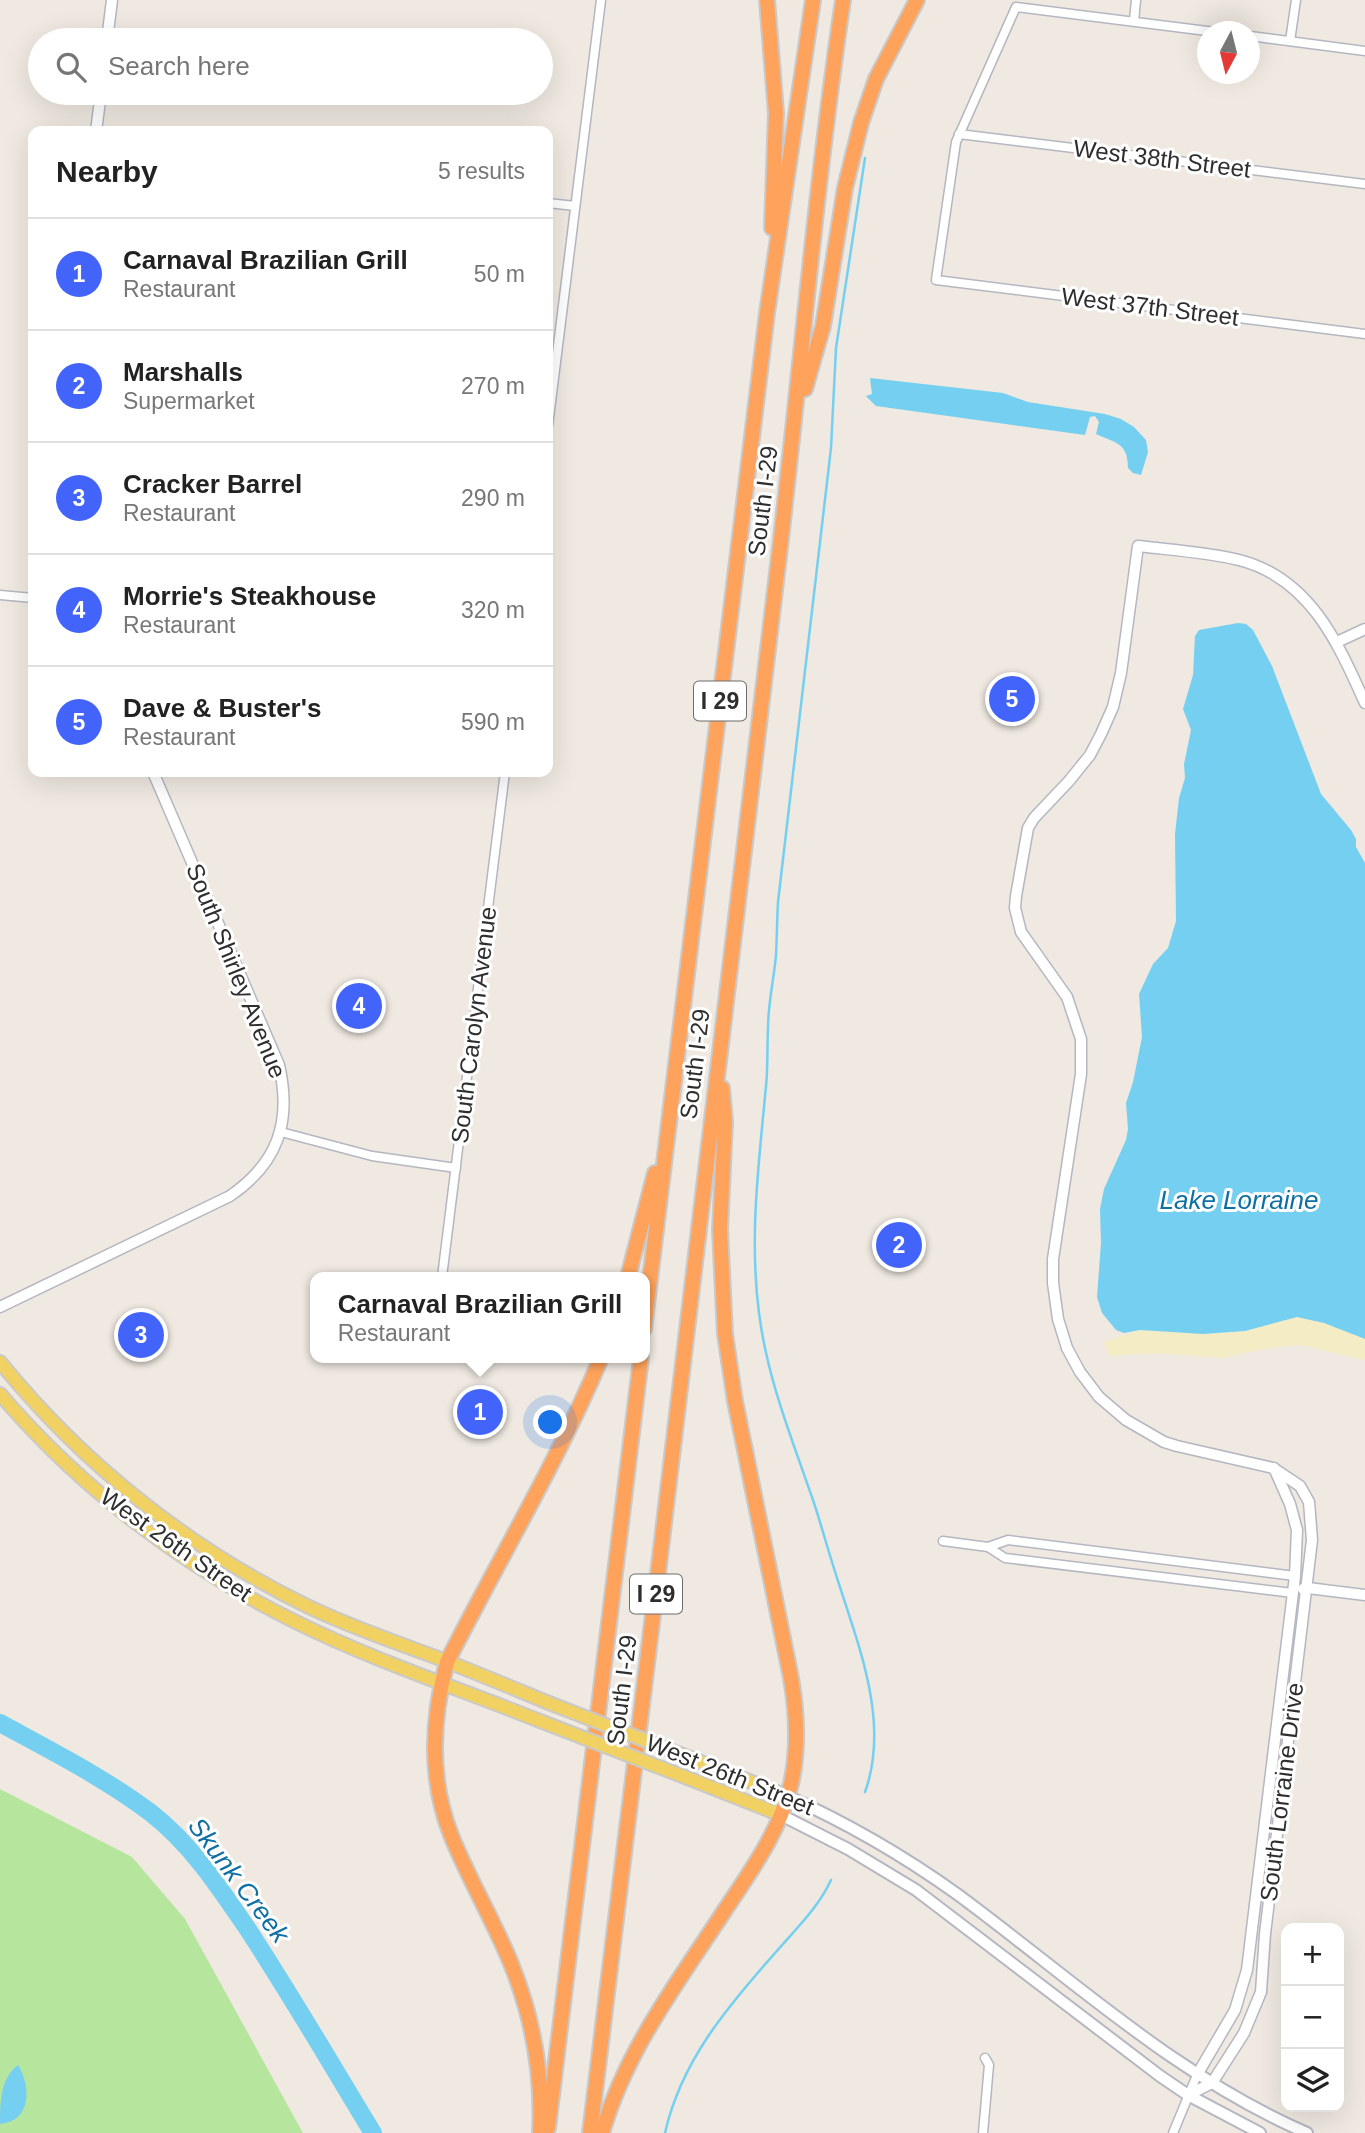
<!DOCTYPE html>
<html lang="en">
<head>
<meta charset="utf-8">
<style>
	body { margin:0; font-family:Arial,sans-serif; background:#f2f2f2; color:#222 }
	.controls { position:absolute; right:21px; bottom:21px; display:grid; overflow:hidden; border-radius:14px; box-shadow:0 7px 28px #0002 }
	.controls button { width:63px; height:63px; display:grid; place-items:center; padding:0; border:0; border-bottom:2px solid #e0e0e0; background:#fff; color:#222; font:35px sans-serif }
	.compass { position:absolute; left:1197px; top:21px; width:63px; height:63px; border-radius:50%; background:#fff; box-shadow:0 7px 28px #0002; rotate:187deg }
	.you { position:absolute; left:551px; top:1423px; width:24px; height:24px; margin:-18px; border:5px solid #fff; border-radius:50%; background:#1a73e8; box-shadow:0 0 0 10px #1a73e833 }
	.badge { display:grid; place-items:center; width:46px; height:46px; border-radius:50%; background:#4264fb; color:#fff; font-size:23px; font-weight:700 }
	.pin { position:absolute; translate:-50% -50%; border:4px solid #fff; box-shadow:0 2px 7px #0006 }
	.popup { position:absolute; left:310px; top:1272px; width:340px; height:91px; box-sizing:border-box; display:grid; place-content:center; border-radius:14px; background:#fff; filter:drop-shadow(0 2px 5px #0005); font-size:23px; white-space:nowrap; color:#767676 }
	.popup b { font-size:26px; color:#222 }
	.popup::after { content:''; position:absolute; left:50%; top:100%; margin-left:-14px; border:14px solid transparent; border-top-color:#fff }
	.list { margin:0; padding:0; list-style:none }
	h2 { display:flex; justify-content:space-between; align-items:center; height:91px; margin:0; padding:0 28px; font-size:30px }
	h2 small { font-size:23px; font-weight:400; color:#767676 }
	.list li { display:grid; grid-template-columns:46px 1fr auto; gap:21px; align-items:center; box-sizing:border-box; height:112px; padding:0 28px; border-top:2px solid #e0e0e0 }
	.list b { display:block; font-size:26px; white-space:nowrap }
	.list p { margin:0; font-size:23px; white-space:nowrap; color:#767676 }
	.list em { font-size:23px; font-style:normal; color:#767676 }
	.icon { flex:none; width:38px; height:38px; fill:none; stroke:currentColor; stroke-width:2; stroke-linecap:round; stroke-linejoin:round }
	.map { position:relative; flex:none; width:1365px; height:2133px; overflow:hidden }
	.search { position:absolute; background:#fff; box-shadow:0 7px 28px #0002; left:28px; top:28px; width:525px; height:77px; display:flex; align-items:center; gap:18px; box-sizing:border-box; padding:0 24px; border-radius:38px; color:#767676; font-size:26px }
	.panel { position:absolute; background:#fff; box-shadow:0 7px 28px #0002; left:28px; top:126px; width:525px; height:651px; border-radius:14px }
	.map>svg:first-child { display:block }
</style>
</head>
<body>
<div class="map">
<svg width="1365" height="2133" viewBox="0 0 1365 2133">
	<rect width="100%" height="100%" fill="#efe9e1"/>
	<polygon fill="#b6e59e" points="0,1789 132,1857 185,1919 303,2133 0,2133"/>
	<polygon fill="#f3ecc5" points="1297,1317 1324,1323 1365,1339 1365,1360 1299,1345 1264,1349 1222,1358 1154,1353 1110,1356 1104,1344 1104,1342 1140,1330 1203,1334 1245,1331"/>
	<g fill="#75cff0">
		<path d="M870 378 1003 393 1028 402 1105 414 1121 419 1134 427 1146 440 1148 452 1141 475 1133 473 1128 468C1128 442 1115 443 1096 434L1099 422 1095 416 1090 417 1085 435 876 406 866 396 872 394Z"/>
		<polygon points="1238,623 1246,624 1253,630 1272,666 1321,794 1351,830 1356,839 1356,847 1365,863 1365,1339 1324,1323 1297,1317 1245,1331 1203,1334 1140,1330 1124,1333 1116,1330 1102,1313 1097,1297 1101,1243 1100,1209 1104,1189 1126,1140 1128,1129 1126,1103 1133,1082 1142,1037 1139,994 1153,964 1168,948 1176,921 1175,834 1179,798 1185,778 1184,764 1191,730 1183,709 1193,675 1195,636 1199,630"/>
		<path d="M18 2065C31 2086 32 2121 0 2124 0 2104 0 2078 18 2065Z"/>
	</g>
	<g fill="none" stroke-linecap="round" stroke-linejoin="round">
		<g stroke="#75cff0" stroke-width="2.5">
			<path d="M865 158 836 348 831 448 778 902C777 919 777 937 776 955 774 979 768 1003 768 1028 767 1048 768 1067 766 1086 759 1162 749 1236 759 1313 767 1378 792 1439 813 1500 822 1527 829 1554 838 1581 859 1647 890 1723 865 1792"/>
			<path d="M665 2133C681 2061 728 2006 776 1952 796 1929 818 1908 831 1880"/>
		</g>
		<path stroke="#75cff0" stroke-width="18" d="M0 1723C51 1751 105 1778 151 1813 191 1844 219 1887 247 1928 291 1995 331 2064 373 2133"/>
		<defs>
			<g id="minor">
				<polyline points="1134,21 1136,0"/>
				<polyline points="1215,32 1016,7 956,142 936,280 1365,334"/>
				<polyline points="1250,36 1365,51"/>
				<polyline points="1290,41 1296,0"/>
				<polyline points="959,134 1365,184"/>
				<polyline points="548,203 575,206"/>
				<polyline points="548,426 601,0"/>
				<polyline points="0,595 33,598"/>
				<polyline points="281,1132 372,1156 456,1168"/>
				<polyline points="442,1277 505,772"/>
				<polyline points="943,1541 988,1547 1005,1558 1293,1593"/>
				<polyline points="988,1547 1008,1540 1295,1576"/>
				<polyline points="983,2133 989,2065 985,2058"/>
				<polyline points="1173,2133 1197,2075"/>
			</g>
			<g id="tertiary">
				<polyline points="107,40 112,0"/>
				<polyline points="96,131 101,93"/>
				<polyline points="1337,642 1365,629"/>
				<path d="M0 1307 230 1196C278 1163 292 1122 279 1065L153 772"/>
				<polyline points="1303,1589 1308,1588 1365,1595"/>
				<polyline points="1197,2075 1235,2010 1247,1970 1295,1576 1297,1530 1290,1504 1274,1468"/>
				<path d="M1188 2095 1212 2083 1244 2033 1261 1992 1265 1934 1312 1540 1309 1502 1300 1486 1273 1468 1177 1446 1164 1442 1126 1420 1099 1397 1080 1372 1067 1348 1058 1319 1053 1283V1259L1081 1074V1039L1067 997 1021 932 1015 908 1016 896 1028 828 1034 818 1069 781 1090 755 1101 734 1113 707 1121 673 1138 546C1171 550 1207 552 1239 560 1310 578 1338 643 1365 703"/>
			</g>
			<g id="secondary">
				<path d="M787 1796C847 1823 904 1856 957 1894 1071 1978 1175 2076 1307 2133"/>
				<polyline points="781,1815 848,1849 916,1890 1160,2076 1188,2095 1260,2133"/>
			</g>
			<g id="primary">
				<path d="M0 1362C83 1464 188 1548 307 1606 346 1625 389 1640 430 1655 470 1670 510 1687 549 1703"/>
				<path d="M0 1394C81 1489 185 1568 298 1623 375 1661 460 1689 540 1721"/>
				<polyline points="693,1759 787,1796"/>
				<polyline points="685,1777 781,1815"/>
			</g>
			<g id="motorway">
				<polyline points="767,0 776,113 772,228"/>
				<polyline points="805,389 823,326 845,188 861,123 876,79 917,0"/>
				<polyline points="628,1277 655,1173"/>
				<polyline points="644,1329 767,313 813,0"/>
				<polyline points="548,2128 641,1358"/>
				<path d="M540 2133C543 2075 533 2019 512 1966 494 1921 469 1880 451 1835 429 1779 432 1718 447 1662 498 1561 557 1463 601 1358"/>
				<path d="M590 2133C654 1619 713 1104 775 590 799 393 814 196 843 0"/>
				<path d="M602 2133C626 2050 678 1982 725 1910 751 1871 780 1831 791 1784 799 1748 797 1713 791 1678L735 1401 725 1334 720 1230 725 1122 722 1088"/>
			</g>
		</defs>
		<use href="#minor" stroke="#b4b7c1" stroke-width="11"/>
		<use href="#tertiary" stroke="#b4b7c1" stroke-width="13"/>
		<use href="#secondary" stroke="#b4b7c1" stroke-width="14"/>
		<use href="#primary" stroke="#c9c9c9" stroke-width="16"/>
		<use href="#motorway" stroke="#c9c9c9" stroke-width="18"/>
		<use href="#minor" stroke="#fff" stroke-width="8"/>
		<use href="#tertiary" stroke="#fff" stroke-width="10"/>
		<use href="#secondary" stroke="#fff" stroke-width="10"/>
		<use href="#primary" stroke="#f2d163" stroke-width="12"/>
		<use href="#motorway" stroke="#ffa35c" stroke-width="14"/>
		<defs>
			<g id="primary-bridge">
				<polyline points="549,1703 693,1759"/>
				<polyline points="540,1721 685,1777"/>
			</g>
		</defs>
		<use href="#primary-bridge" stroke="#c9c9c9" stroke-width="16" stroke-linecap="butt"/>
		<use href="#primary-bridge" stroke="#f2d163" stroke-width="12"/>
	</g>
	<g text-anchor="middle" stroke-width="6" stroke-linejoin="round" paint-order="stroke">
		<g fill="#fff" stroke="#6d6d6d" stroke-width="2">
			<rect x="694" y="681.5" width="52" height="39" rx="5"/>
			<rect x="630" y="1574.5" width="52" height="39" rx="5"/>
		</g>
		<g font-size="23" font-weight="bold" fill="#2e2e2e">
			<text x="720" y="709">I 29</text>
			<text x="656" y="1602">I 29</text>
		</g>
		<g font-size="24" fill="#2e2e2e" stroke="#fff">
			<text transform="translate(1162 159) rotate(7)" y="8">West 38th Street</text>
			<text transform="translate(1150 307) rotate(7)" y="8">West 37th Street</text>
			<text transform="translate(763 501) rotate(-83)" y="8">South I-29</text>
			<text transform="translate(236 971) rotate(68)" y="8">South Shirley Avenue</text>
			<text transform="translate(474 1025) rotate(-83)" y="8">South Carolyn Avenue</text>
			<text transform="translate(695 1064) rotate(-83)" y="8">South I-29</text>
			<text transform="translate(176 1545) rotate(35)" y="8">West 26th Street</text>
			<text transform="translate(622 1690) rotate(-83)" y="8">South I-29</text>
			<text transform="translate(730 1775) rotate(22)" y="8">West 26th Street</text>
			<text transform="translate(1282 1792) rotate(-83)" y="8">South Lorraine Drive</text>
		</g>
		<g font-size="26" font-style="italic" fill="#0d6fa3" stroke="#fff">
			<text x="1239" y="1209">Lake Lorraine</text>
			<text transform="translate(239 1880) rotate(53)" y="9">Skunk Creek</text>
		</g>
	</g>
</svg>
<div class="controls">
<button>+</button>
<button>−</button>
<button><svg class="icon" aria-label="layers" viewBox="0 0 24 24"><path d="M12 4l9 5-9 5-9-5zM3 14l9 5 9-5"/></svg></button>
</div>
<svg class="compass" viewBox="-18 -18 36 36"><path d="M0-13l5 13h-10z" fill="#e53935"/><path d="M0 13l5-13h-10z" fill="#767676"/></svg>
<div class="you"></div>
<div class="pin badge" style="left:480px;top:1412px">1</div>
<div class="popup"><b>Carnaval Brazilian Grill</b>Restaurant</div>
<div class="pin badge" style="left:899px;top:1245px">2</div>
<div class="pin badge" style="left:141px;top:1335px">3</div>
<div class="pin badge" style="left:359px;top:1006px">4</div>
<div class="pin badge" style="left:1012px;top:699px">5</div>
<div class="search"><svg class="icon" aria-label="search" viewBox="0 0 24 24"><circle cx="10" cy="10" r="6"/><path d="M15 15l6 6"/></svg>Search here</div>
<section class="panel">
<h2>Nearby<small>5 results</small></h2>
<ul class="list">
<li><span class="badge">1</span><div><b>Carnaval Brazilian Grill</b><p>Restaurant</p></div><em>50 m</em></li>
<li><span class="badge">2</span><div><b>Marshalls</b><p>Supermarket</p></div><em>270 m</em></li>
<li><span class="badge">3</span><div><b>Cracker Barrel</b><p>Restaurant</p></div><em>290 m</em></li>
<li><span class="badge">4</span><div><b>Morrie's Steakhouse</b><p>Restaurant</p></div><em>320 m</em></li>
<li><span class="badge">5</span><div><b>Dave &amp; Buster's</b><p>Restaurant</p></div><em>590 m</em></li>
</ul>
</section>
</div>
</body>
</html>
